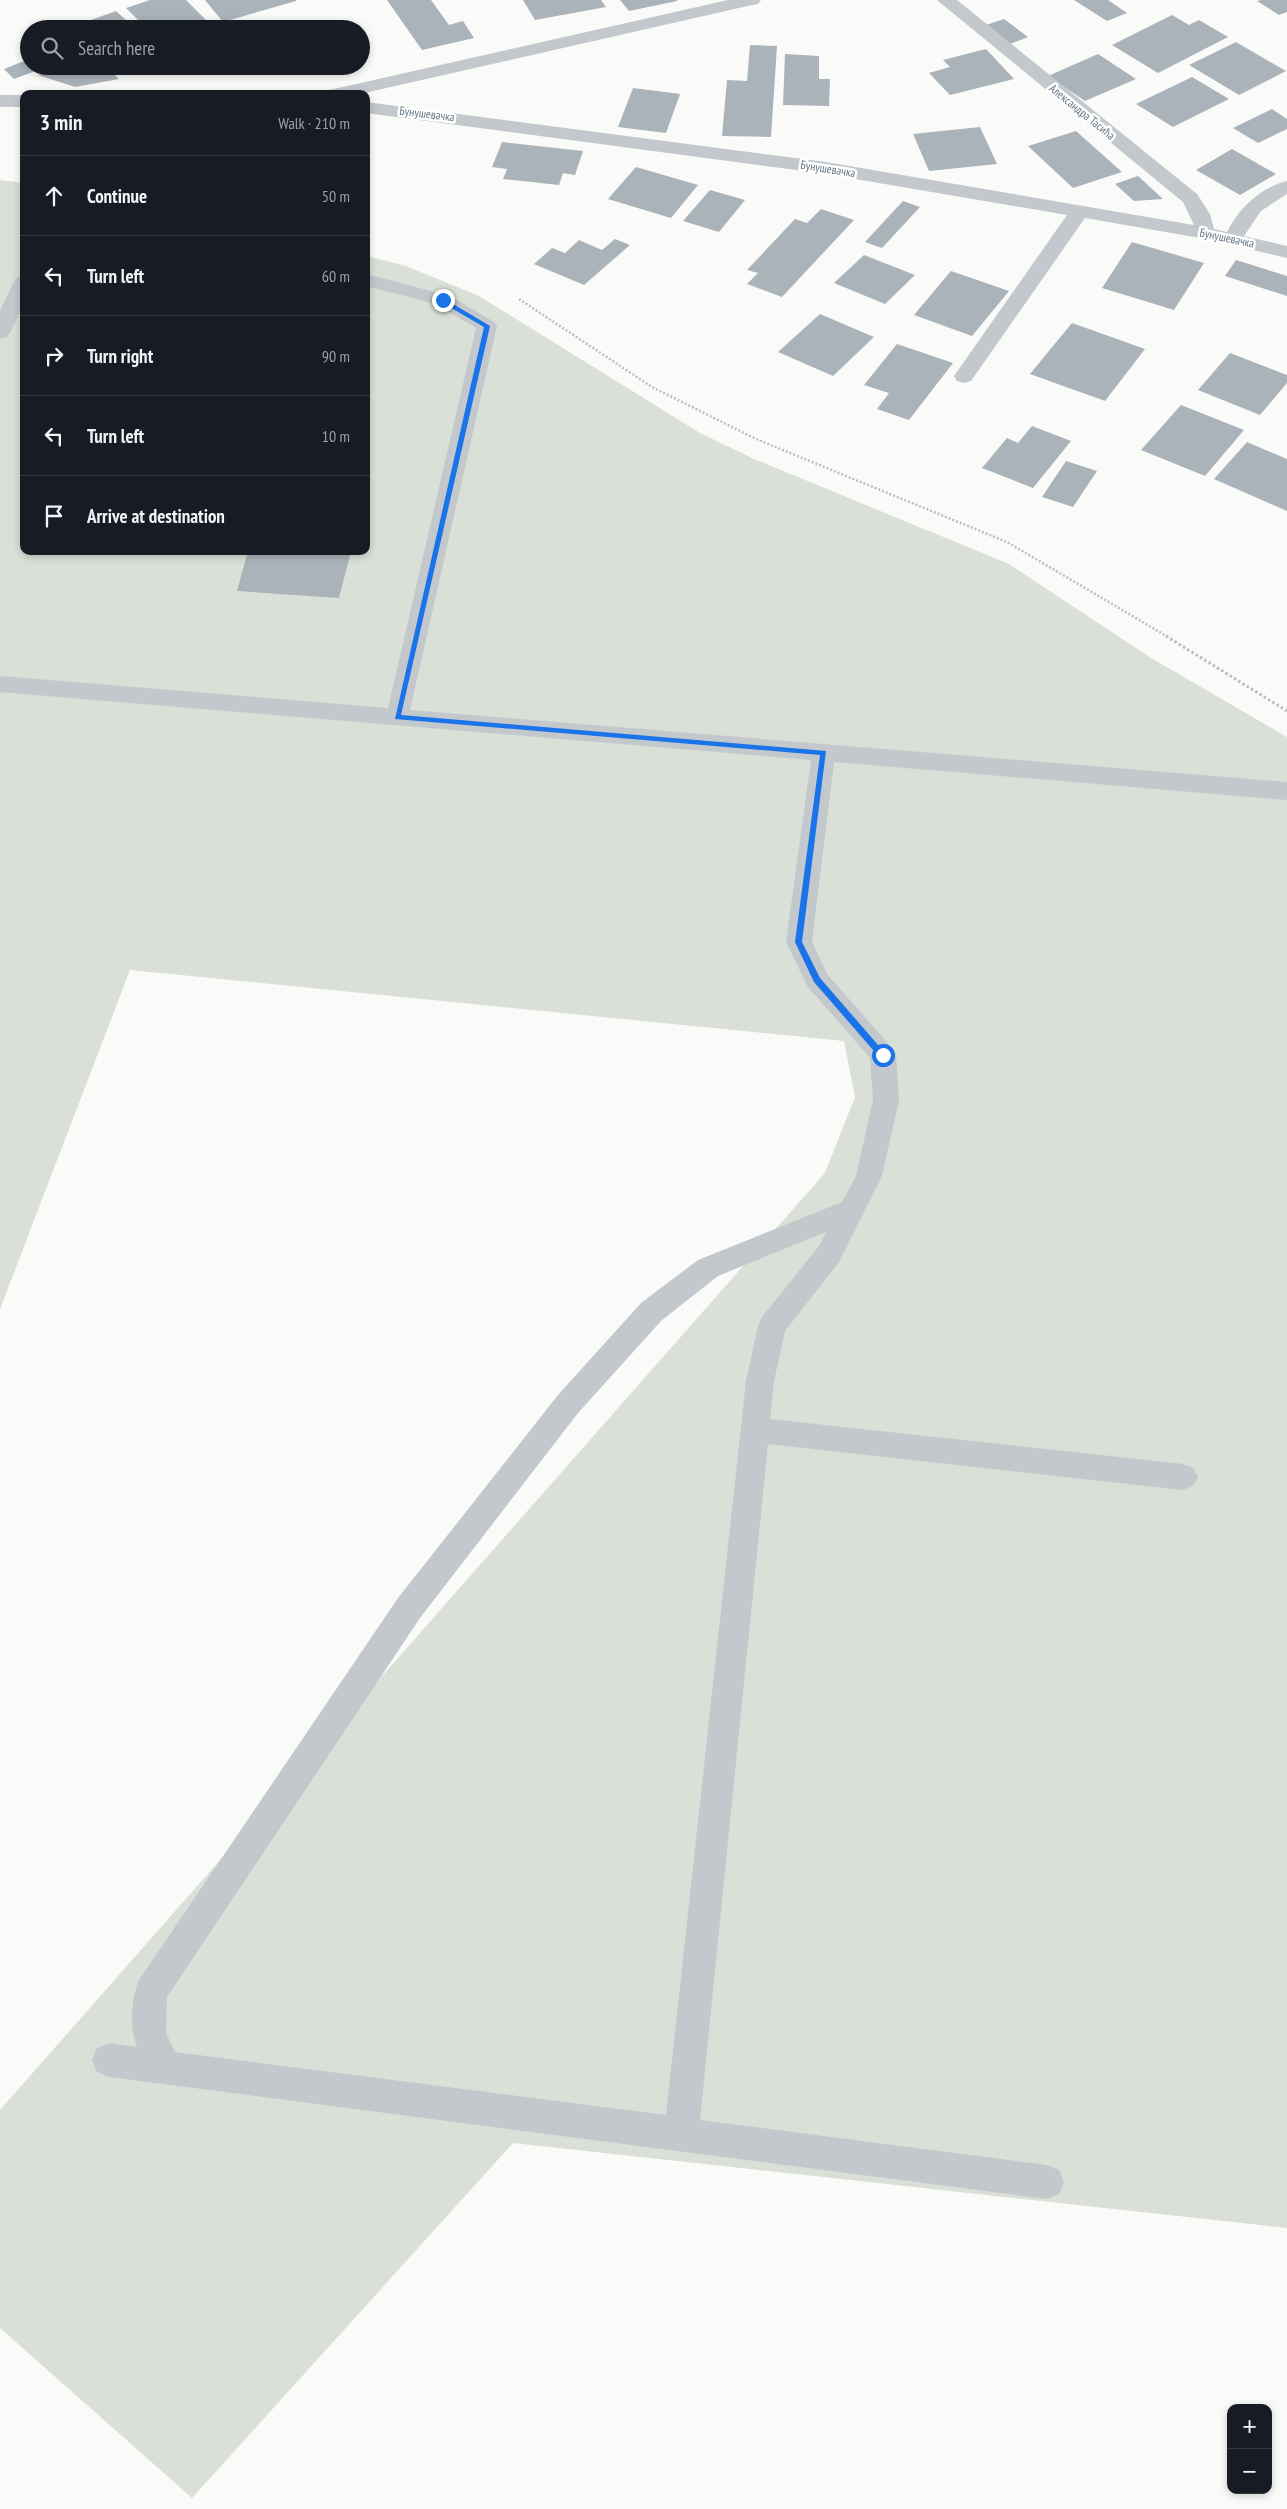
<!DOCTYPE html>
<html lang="en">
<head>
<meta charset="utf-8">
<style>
	body { margin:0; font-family:"PT Sans Narrow",sans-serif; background:#242831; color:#f1f3f6 }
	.controls { position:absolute; right:15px; bottom:15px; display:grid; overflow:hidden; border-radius:10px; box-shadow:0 2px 8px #0003 }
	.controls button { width:45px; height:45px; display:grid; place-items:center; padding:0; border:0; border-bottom:1px solid #363941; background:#171b24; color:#f1f3f6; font:25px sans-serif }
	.stop { position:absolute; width:15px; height:15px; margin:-11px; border:4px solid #1a73e8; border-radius:50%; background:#fff }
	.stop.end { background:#1a73e8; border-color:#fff; box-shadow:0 1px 5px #0008 }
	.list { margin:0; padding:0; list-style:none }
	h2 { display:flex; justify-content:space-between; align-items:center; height:65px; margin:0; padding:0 20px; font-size:21px }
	h2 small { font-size:16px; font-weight:400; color:#9ea1a6 }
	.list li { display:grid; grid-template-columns:32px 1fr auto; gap:15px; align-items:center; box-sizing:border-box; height:80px; padding:0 20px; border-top:1px solid #363941 }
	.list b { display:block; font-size:19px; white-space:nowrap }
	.list em { font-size:16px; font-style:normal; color:#9ea1a6 }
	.icon { flex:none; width:28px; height:28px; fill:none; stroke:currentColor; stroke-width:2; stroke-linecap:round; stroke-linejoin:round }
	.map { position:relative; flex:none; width:1287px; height:2509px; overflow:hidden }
	.search { position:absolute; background:#171b24; box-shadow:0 2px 8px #0003; left:20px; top:20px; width:350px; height:55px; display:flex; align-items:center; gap:12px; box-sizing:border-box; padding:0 18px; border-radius:28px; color:#9ea1a6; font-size:19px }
	.panel { position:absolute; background:#171b24; box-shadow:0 2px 8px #0003; left:20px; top:90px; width:350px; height:465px; border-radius:10px }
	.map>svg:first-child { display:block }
</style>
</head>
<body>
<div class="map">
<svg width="1287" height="2509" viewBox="0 0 1287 2509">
	<rect width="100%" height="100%" fill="#fafaf8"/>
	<polygon fill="#dadfd7" points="0,180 24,183 24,551 366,551 366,256 406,266 479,296 700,433 754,459 1009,564 1151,658 1287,737 1287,2228 513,2143 192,2498 0,2328 0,2110 825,1173 855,1097 844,1041 130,970 0,1309"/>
	<g fill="#aab3b9">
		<polygon points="150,0 186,0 208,22 187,29 147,29 126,8"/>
		<polygon points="205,0 296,0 296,1 223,22"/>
		<polygon points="387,0 431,0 449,25 463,21 474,38 422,50"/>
		<polygon points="523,0 601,0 606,7 535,20"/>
		<polygon points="620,0 677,0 677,1 629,11"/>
		<polygon points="1074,0 1108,0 1127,13 1107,21"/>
		<polygon points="1261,0 1287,0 1287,12 1279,15 1257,1"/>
		<polygon points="116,11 136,29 77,29 74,26"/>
		<polygon points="1172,15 1189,25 1199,20 1228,37 1158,73 1112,45"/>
		<polygon points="1004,19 1028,37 1010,44 986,25"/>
		<polygon points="1236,42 1286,71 1239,95 1189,65"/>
		<polygon points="750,45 777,46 771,137 722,136 727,80 747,81"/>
		<polygon points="986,49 1014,79 950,95 929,73 950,67 943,60"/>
		<polygon points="785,54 819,56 819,79 830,79 829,106 783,105"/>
		<polygon points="1098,54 1136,79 1085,101 1048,76"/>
		<polygon points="29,59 29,66 49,66 14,79 4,69"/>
		<polygon points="63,66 106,66 119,79 75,87 38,75"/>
		<polygon points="1192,77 1229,99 1173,127 1136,104"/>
		<polygon points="633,88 680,94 666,133 618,127"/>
		<polygon points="1272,109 1287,119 1287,129 1258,143 1233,128"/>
		<polygon points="980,127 997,164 929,171 913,134"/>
		<polygon points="1076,131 1122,172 1073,188 1028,146"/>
		<polygon points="502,142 583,151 575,175 563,173 559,185 503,179 507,169 492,167"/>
		<polygon points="1232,149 1276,174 1240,195 1196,170"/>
		<polygon points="636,167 698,185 671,218 608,199"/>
		<polygon points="1138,176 1163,199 1134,201 1115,184"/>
		<polygon points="710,190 745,200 719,232 683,221"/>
		<polygon points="903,201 920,207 882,248 865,242"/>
		<polygon points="821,209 854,220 782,297 747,284 758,273 747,270 795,219 807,223"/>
		<polygon points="615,239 630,245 584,285 534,264 552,248 565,253 579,240 602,250"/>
		<polygon points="1132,242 1204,263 1174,310 1102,288"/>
		<polygon points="864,255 915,275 885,304 834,283"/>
		<polygon points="1236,260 1287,276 1287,296 1225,276"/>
		<polygon points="951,271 1009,291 972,336 914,315"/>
		<polygon points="820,314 874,337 833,376 778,352"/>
		<polygon points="1072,323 1145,349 1105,401 1030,374"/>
		<polygon points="897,344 953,363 909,420 877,409 889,393 864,385"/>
		<polygon points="1230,353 1287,375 1287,383 1260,415 1198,390"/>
		<polygon points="1181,405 1244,430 1205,476 1141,450"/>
		<polygon points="1032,426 1071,441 1033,488 982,468 1007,438 1018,443"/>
		<polygon points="1247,442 1287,459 1287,511 1214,479"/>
		<polygon points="1066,461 1097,471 1073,507 1042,497"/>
		<polygon points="248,551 351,551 339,598 237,591"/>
	</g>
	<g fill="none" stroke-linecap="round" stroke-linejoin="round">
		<polyline stroke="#bbbfc2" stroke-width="2.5" stroke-dasharray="2 2" stroke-linecap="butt" points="519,299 652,387 756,439 1007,542 1168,637"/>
		<polyline stroke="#bbbfc2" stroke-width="3" stroke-dasharray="2.5 2.5" stroke-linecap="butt" points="1166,636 1287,711"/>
		<g fill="#c3c8cc" fill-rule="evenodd">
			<polygon points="728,0 761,0 758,4 752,5 360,94 325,94 328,90 334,89"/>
			<path d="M937 0H957L1197 194 1210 214 1214 229 1227 232C1239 208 1260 188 1287 181V194L1261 211 1244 236 1287 246V258L1206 239 1085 218 971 381 964 383 957 381 954 376 1067 215 826 174 366 113V102L826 162 1194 225 1183 202Z"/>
			<rect x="0" y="95" width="24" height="12"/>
			<path d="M366 274 450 296 494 322 497 326 410 710 1287 782V800L834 762 812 942 827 974 892 1048 896 1055 899 1100 882 1176 839 1262 785 1331 774 1381 770 1419 1183 1464 1193 1468 1198 1477 1193 1486 1183 1490 768 1444 700 2120 1047 2165 1059 2170 1064 2182 1059 2194 1047 2199 109 2077 97 2072 92 2060 97 2048 109 2043 137 2047C129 2027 131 2000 139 1980L398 1598 558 1395 641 1303 698 1260 842 1202 856 1176 873 1100 870 1058 808 987 786 942 811 760 0 692V676L388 708 476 328 436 304 366 286ZM826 1232 819 1246 762 1317 758 1326 746 1381 666 2115 175 2052 166 2033 167 1997 420 1618 578 1413 661 1321 718 1276Z"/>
			<polygon points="24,275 24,303 10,333 7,337 0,339 0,311 14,281 17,277"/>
		</g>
	</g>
	<polygon fill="#1a73e8" points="443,298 490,326 401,715 826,751 802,942 820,978 885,1053 885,1058 880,1058 814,982 795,942 820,755 395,719 484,327 441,302"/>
	<g text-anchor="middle" stroke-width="5" stroke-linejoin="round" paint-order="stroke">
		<g font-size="12" fill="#657683" stroke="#fff">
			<text transform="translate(1082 112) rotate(39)" y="4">Александра Тасића</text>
			<text transform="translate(427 114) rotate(7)" y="4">Бунушевачка</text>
			<text transform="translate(828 169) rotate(9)" y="4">Бунушевачка</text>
			<text transform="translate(1227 238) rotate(12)" y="4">Бунушевачка</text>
		</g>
	</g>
</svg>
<div class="controls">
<button>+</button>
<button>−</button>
</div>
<div class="stop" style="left:883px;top:1055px"></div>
<div class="stop end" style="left:443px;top:300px"></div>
<div class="search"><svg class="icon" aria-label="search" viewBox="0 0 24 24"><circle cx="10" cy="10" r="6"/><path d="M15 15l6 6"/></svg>Search here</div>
<section class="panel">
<h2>3 min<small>Walk · 210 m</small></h2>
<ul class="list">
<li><svg class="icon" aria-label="ahead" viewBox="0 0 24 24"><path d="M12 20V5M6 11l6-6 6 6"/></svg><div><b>Continue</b></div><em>50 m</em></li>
<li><svg class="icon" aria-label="left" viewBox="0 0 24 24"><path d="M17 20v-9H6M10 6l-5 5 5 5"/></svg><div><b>Turn left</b></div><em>60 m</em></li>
<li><svg class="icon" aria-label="right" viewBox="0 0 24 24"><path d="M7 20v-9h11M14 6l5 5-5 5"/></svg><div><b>Turn right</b></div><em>90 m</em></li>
<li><svg class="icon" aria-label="left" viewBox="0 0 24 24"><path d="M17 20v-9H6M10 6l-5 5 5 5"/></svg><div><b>Turn left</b></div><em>10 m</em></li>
<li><svg class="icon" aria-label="arrive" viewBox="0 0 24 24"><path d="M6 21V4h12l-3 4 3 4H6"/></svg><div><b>Arrive at destination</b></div></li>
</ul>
</section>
</div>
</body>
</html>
